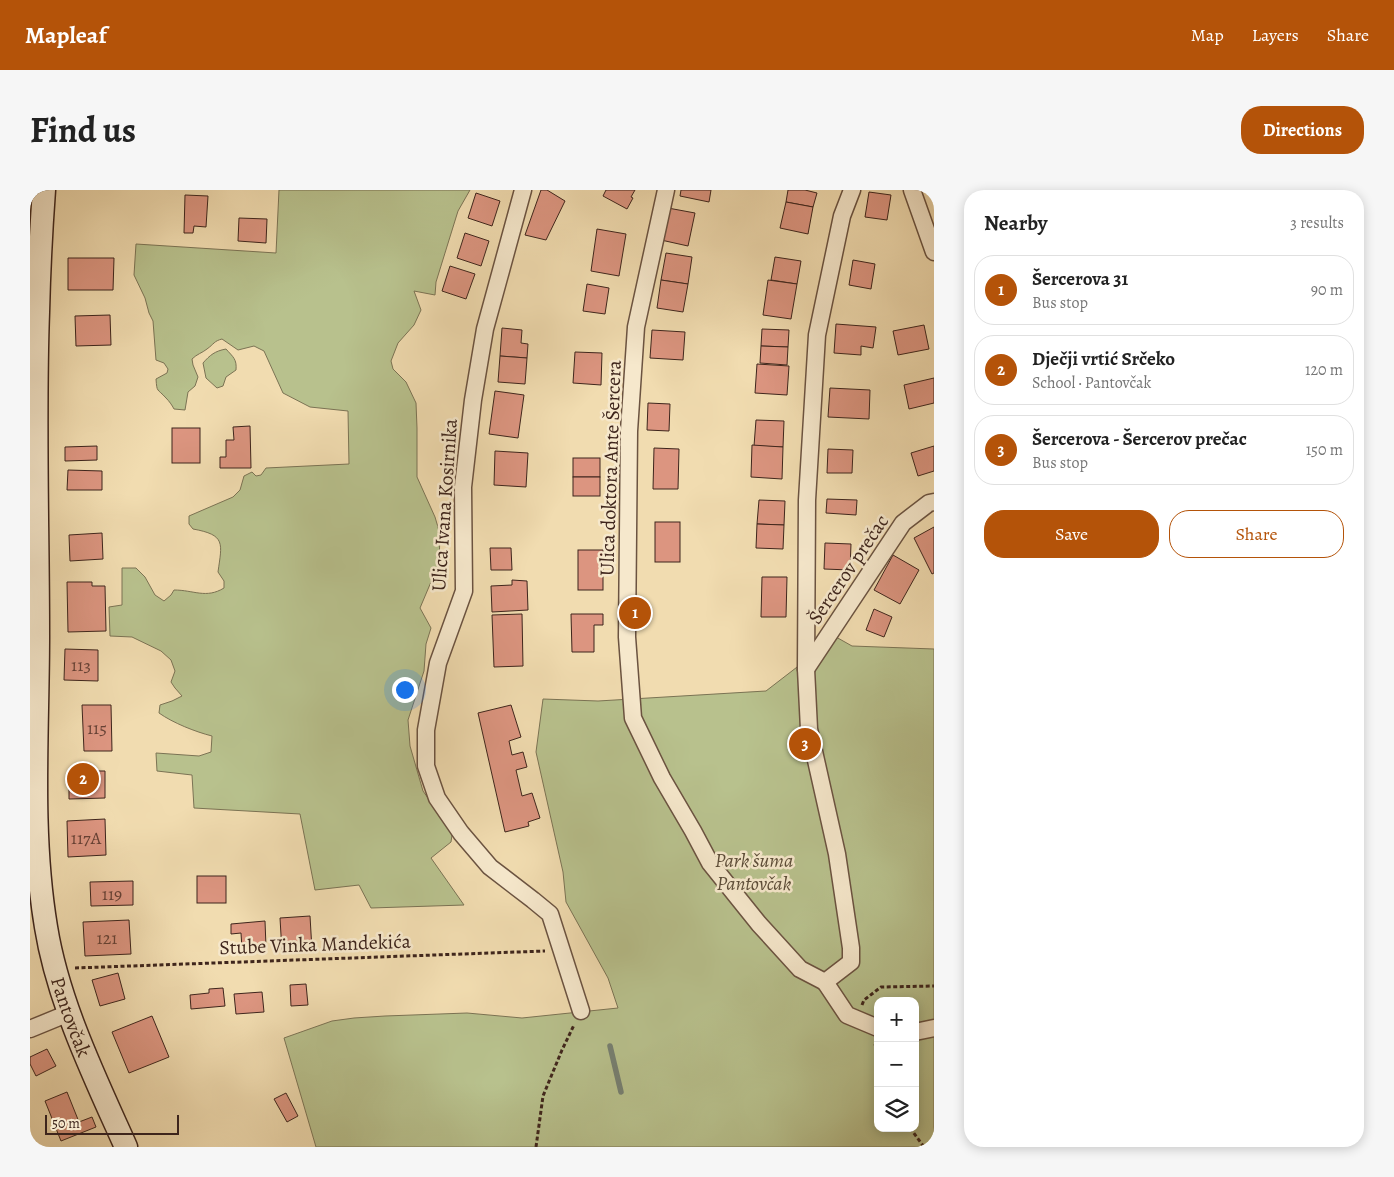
<!DOCTYPE html>
<html lang="en">
<head>
<meta charset="utf-8">
<style>
	body { margin:0; font-family:Alegreya,serif; background:#f6f6f6; color:#222 }
	.controls { position:absolute; right:15px; bottom:15px; display:grid; overflow:hidden; border-radius:10px; box-shadow:0 2px 12px #0003 }
	.controls button { width:45px; height:45px; display:grid; place-items:center; padding:0; border:0; border-bottom:1px solid #e0e0e0; background:#fff; color:#222; font:25px sans-serif }
	.scale { position:absolute; left:15px; bottom:12px; width:134px; box-sizing:border-box; padding-left:5px; border:2px solid #3e251c; border-top:0; font-size:14px; line-height:18px; white-space:nowrap; color:#3e251c; -webkit-text-stroke:4px #f6e8cc; paint-order:stroke }
	.you { position:absolute; left:374px; top:499px; width:18px; height:18px; margin:-12px; border:4px solid #fff; border-radius:50%; background:#1a73e8; box-shadow:0 0 0 8px #1a73e833 }
	.badge { display:grid; place-items:center; width:32px; height:32px; border-radius:50%; background:#b45309; color:#fff; font-size:16px; font-weight:700 }
	.pin { position:absolute; translate:-50% -50%; border:2px solid #fff; box-shadow:0 1px 5px #0006 }
	.list { margin:0; padding:0; list-style:none }
	h2 { display:flex; justify-content:space-between; align-items:center; height:65px; margin:0; padding:0 20px; font-size:21px }
	h2 small { font-size:16px; font-weight:400; color:#767676 }
	.list li { display:grid; grid-template-columns:32px 1fr auto; gap:15px; align-items:center; box-sizing:border-box; height:70px; margin:0 10px 10px; padding:0 10px; border:1px solid #e0e0e0; border-radius:20px }
	.list b { display:block; font-size:19px; white-space:nowrap }
	.list p { margin:0; font-size:16px; white-space:nowrap; color:#767676 }
	.list em { font-size:16px; font-style:normal; color:#767676 }
	.actions { display:flex; gap:10px; padding:15px 20px }
	.actions a { flex:1; padding:11px 0; border:1px solid #b45309; border-radius:20px; text-align:center; font-size:18px; color:#b45309 }
	.actions .main { background:#b45309; color:#fff }
	.icon { flex:none; width:28px; height:28px; fill:none; stroke:currentColor; stroke-width:2; stroke-linecap:round; stroke-linejoin:round }
	.map { position:relative; flex:none; width:904px; height:957px; overflow:hidden; border-radius:20px }
	header { display:flex; align-items:center; gap:30px; box-sizing:border-box; height:70px; padding:0 25px; background:#b45309; color:#fff }
	header strong { font-size:24px }
	nav { display:flex; gap:28px; margin-inline-start:auto; font-size:18px }
	.intro { display:flex; align-items:center; justify-content:space-between; box-sizing:border-box; height:120px; padding:0 30px }
	h1 { margin:0; font-size:35px }
	.button { padding:12px 22px; border-radius:20px; background:#b45309; color:#fff; font-size:18px; font-weight:700 }
	main { display:flex; gap:30px; padding:0 30px }
	aside { flex:1; background:#fff; border-radius:20px; box-shadow:0 2px 12px #0003 }
	.map>svg:first-child { display:block }
</style>
</head>
<body>
<header>
<strong>Mapleaf</strong>
<nav><a>Map</a><a>Layers</a><a>Share</a></nav>
</header>
<div class="intro"><h1>Find us</h1><a class="button">Directions</a></div>
<main>
<div class="map">
<svg width="904" height="957" viewBox="0 0 904 957">
	<rect width="100%" height="100%" fill="#f1dcb0"/>
	<filter id="stains"><feTurbulence type="fractalNoise" baseFrequency=".004" numOctaves="4"/><feColorMatrix values="0 0 0 0 .2 0 0 0 0 .09 0 0 0 0 .02 0 0 0 .5 -.17"/></filter>
	<radialGradient id="worn" r=".72"><stop offset=".6" stop-color="#630" stop-opacity="0"/><stop offset="1" stop-color="#630" stop-opacity=".3"/></radialGradient>
	<g fill="#b8c18d" stroke="#7b7354" fill-rule="evenodd">
		<path d="M249 0H440L428 21 406 92 405 105 384 101 391 120 384 135 368 153 361 171 363 179 376 192 386 213 387 238V287L405 327 410 344 409 373 390 418 401 438 396 454 394 481 378 530 380 556 393 601 419 638 422 645 421 652 401 668 434 715 341 718 329 695 285 700 270 624 164 618 162 585 127 581 126 563 169 566 181 562 182 546C166 542 143 533 129 523L130 515 142 511 152 506 145 498 141 492 145 481 141 470 131 461 102 447 80 446 79 417 92 415V378H106L115 387 125 405 134 411 141 405 144 400C164 400 176 409 194 398V391L188 382C192 353 196 345 163 339L159 334V326L203 307 210 300 214 286 222 282 226 286 231 285 236 278 319 274 318 221 280 217 253 203 234 161 224 156 208 160 192 149C184 151 184 154 177 159 172 163 167 164 162 169L163 175 168 187 165 196 158 202 155 220 144 219C142 215 139 211 136 208 127 198 127 203 126 189L137 183 138 179 134 173 126 170 123 131 119 123 115 108 104 85 106 54 246 63Z"/>
		<path d="M196 159C203 167 207 169 206 180L196 187 193 196 187 198 176 188 173 173C180 165 185 161 196 159Z"/>
		<path d="M806 447 822 456 904 459V957H286L254 848 302 831 324 828 355 826 437 823 492 828 588 818 578 788 536 712 533 682 506 562 513 509 568 511 736 501ZM848 811H885V938H848Z"/>
	</g>
	<g fill="none" stroke-linecap="round" stroke-linejoin="round">
		<polyline stroke="#768072" stroke-width="5.5" points="580,856 591,902"/>
	</g>
	<g fill="#dc9580" stroke="#3e251c">
		<polygon points="511,0 517,0 535,11 516,50 495,45"/>
		<polygon points="576,0 605,0 601,7 603,8 597,19 573,6"/>
		<polygon points="651,0 681,0 679,12 650,6"/>
		<polygon points="758,0 775,0 787,3 783,17 756,12"/>
		<polygon points="839,2 861,5 857,30 835,27"/>
		<polygon points="446,3 470,11 462,36 438,28"/>
		<polygon points="155,5 178,6 176,37 164,36 163,43 154,43"/>
		<polygon points="756,12 783,17 778,44 750,38"/>
		<polygon points="638,18 665,23 658,56 631,50"/>
		<polygon points="209,28 237,29 236,53 208,51"/>
		<polygon points="567,39 596,44 589,86 561,81"/>
		<polygon points="435,43 459,51 451,76 427,68"/>
		<polygon points="636,63 662,67 658,94 631,90"/>
		<polygon points="745,67 771,71 767,94 741,90"/>
		<polygon points="38,68 84,68 83,100 38,100"/>
		<polygon points="823,70 845,74 841,99 819,95"/>
		<polygon points="420,76 445,84 436,109 412,101"/>
		<polygon points="631,90 658,94 653,122 627,118"/>
		<polygon points="738,90 767,94 761,129 733,125"/>
		<polygon points="557,94 579,98 575,124 553,121"/>
		<polygon points="80,125 81,155 46,156 45,126"/>
		<polygon points="806,134 846,137 843,158 831,156 831,165 804,163"/>
		<polygon points="894,135 899,159 868,165 863,141"/>
		<polygon points="472,138 492,140 491,153 498,154 497,168 470,166"/>
		<polygon points="732,139 759,140 758,157 731,156"/>
		<polygon points="622,140 655,142 653,170 620,168"/>
		<polygon points="731,156 758,157 757,175 730,173"/>
		<polygon points="545,162 572,163 571,195 543,193"/>
		<polygon points="470,166 497,168 495,194 468,192"/>
		<polygon points="727,174 759,176 757,205 725,203"/>
		<polygon points="904,188 904,213 879,219 874,195"/>
		<polygon points="800,198 840,200 839,229 798,227"/>
		<polygon points="465,201 494,205 488,248 459,244"/>
		<polygon points="618,213 640,214 639,241 617,240"/>
		<polygon points="726,230 754,231 753,257 724,256"/>
		<polygon points="220,236 221,278 190,278 190,267 196,267 196,250 204,250 203,237"/>
		<rect x="142" y="238" width="28" height="35"/>
		<polygon points="722,255 753,257 752,289 721,287"/>
		<polygon points="67,256 67,270 35,271 35,257"/>
		<polygon points="904,256 904,281 888,286 881,263"/>
		<polygon points="624,258 649,259 648,299 623,299"/>
		<polygon points="798,259 823,260 822,283 797,283"/>
		<polygon points="465,261 498,263 496,297 464,295"/>
		<rect x="543" y="268" width="27" height="19"/>
		<polygon points="38,280 72,281 72,300 37,300"/>
		<rect x="543" y="287" width="27" height="19"/>
		<polygon points="797,309 827,310 826,325 796,323"/>
		<polygon points="729,310 755,311 754,335 727,334"/>
		<rect x="625" y="332" width="25" height="40"/>
		<polygon points="727,334 754,335 753,359 726,358"/>
		<polygon points="904,337 904,383 902,384 884,348"/>
		<polygon points="72,343 73,369 40,371 39,345"/>
		<polygon points="795,353 821,354 820,380 794,379"/>
		<polygon points="460,358 481,358 482,380 461,380"/>
		<rect x="548" y="360" width="25" height="40"/>
		<polygon points="863,365 889,380 870,414 844,400"/>
		<polygon points="732,387 757,387 756,427 731,427"/>
		<polygon points="482,390 497,391 498,420 462,422 461,396 482,395"/>
		<polygon points="37,392 62,392 62,396 75,396 76,441 38,442"/>
		<polygon points="844,419 862,427 854,447 836,440"/>
		<polygon points="492,424 493,476 464,477 462,425"/>
		<polygon points="541,424 573,424 573,435 564,435 564,462 542,462"/>
		<polygon points="35,459 68,460 68,491 34,490"/>
		<polygon points="52,515 81,515 82,561 54,561"/>
		<polygon points="481,515 491,547 479,551 482,565 493,562 497,577 486,580 492,606 502,603 510,628 498,632 499,636 475,642 448,523"/>
		<polygon points="39,581 75,581 75,608 39,609"/>
		<polygon points="75,629 76,665 38,667 37,631"/>
		<rect x="167" y="686" width="29" height="27"/>
		<polygon points="103,691 103,715 61,716 60,692"/>
		<polygon points="280,726 282,760 252,762 250,728"/>
		<polygon points="99,730 101,764 55,766 53,732"/>
		<polygon points="235,731 236,757 212,759 211,743 201,744 201,734"/>
		<polygon points="88,783 95,809 70,816 62,790"/>
		<polygon points="276,794 278,815 261,816 260,795"/>
		<polygon points="193,798 195,816 161,819 160,805 179,803 179,799"/>
		<polygon points="232,802 234,822 206,824 204,804"/>
		<polygon points="122,826 139,867 99,883 82,842"/>
		<polygon points="17,859 26,876 6,886 0,874 0,867"/>
		<polygon points="37,902 49,932 62,927 66,937 31,951 15,911"/>
		<polygon points="256,903 268,926 257,932 244,909"/>
	</g>
	<g fill="none" stroke-linecap="round" stroke-linejoin="round">
		<defs>
			<g id="minor">
				<polyline points="493,0 455,139 443,210 433,297 434,401 408,473 396,540 396,576 407,608 431,643 460,677 503,710 520,724 551,821"/>
				<polyline points="636,0 606,137 599,241 597,447 603,528 632,588 663,641 680,673 729,734 770,779 795,792 821,772 821,758 807,664 779,539 776,479 777,310 787,145 812,26 822,0"/>
				<polyline points="882,0 904,62"/>
				<polyline points="776,479 873,333 899,313 904,312"/>
				<polyline points="795,792 817,825 848,838"/>
				<polyline points="0,839 39,823"/>
				<polyline points="885,842 904,838"/>
			</g>
			<g id="secondary">
				<path id="s1" d="M14 0C11 41 9 81 8 122 4 229 8 337 8 445 8 542 0 641 16 737 28 812 65 888 96 957"/>
			</g>
		</defs>
		<use href="#minor" stroke="#6b5341" stroke-width="19"/>
		<use href="#secondary" stroke="#3e251c" stroke-width="25"/>
		<g stroke="#3e251c" stroke-width="3" stroke-dasharray="4 2.5" stroke-linecap="butt">
			<polyline points="45,778 515,761"/>
			<polyline points="832,815 834,810 851,797 904,796"/>
			<polyline points="845,854 848,864"/>
			<polyline points="880,938 894,957"/>
			<polyline points="506,957 513,906 532,860 544,835"/>
		</g>
		<use href="#minor" stroke="#f6e8cc" stroke-width="16"/>
		<use href="#secondary" stroke="#f6e8cc" stroke-width="22"/>
	</g>
	<g text-anchor="middle" stroke-width="5" stroke-linejoin="round" paint-order="stroke">
		<g font-size="18" fill="#664135">
			<text x="51" y="481">113</text>
			<text x="67" y="544">115</text>
			<text x="56" y="654">117A</text>
			<text x="82" y="710">119</text>
			<text x="77" y="754">121</text>
		</g>
		<g font-size="20" fill="#3e251c" stroke="#f6e8cc">
			<text transform="translate(580 278) rotate(-88)" y="7">Ulica doktora Ante Šercera</text>
			<text transform="translate(414 315) rotate(-86)" y="7">Ulica Ivana Kosirnika</text>
			<text transform="translate(818 379) rotate(-56)" y="7">Šercerov prečac</text>
			<text transform="translate(285 754) rotate(-2)" y="7">Stube Vinka Mandekića</text>
			<text dy="7" stroke="none"><textPath href="#s1" startOffset="831">Pantovčak</textPath></text>
		</g>
		<g font-size="20" font-style="italic" fill="#5c4c38" stroke="#f6e8cc">
			<text x="724" y="677">Park šuma<tspan x="724" dy="23">Pantovčak</tspan></text>
		</g>
	</g>
	<rect width="100%" height="100%" filter="url(#stains)"/>
	<rect width="100%" height="100%" fill="url(#worn)"/>
</svg>
<div class="controls">
<button>+</button>
<button>−</button>
<button><svg class="icon" aria-label="layers" viewBox="0 0 24 24"><path d="M12 4l9 5-9 5-9-5zM3 14l9 5 9-5"/></svg></button>
</div>
<div class="scale">50 m</div>
<div class="you"></div>
<div class="pin badge" style="left:605px;top:423px">1</div>
<div class="pin badge" style="left:53px;top:589px">2</div>
<div class="pin badge" style="left:775px;top:554px">3</div>
</div>
<aside>
<h2>Nearby<small>3 results</small></h2>
<ul class="list">
<li><span class="badge">1</span><div><b>Šercerova 31</b><p>Bus stop</p></div><em>90 m</em></li>
<li><span class="badge">2</span><div><b>Dječji vrtić Srčeko</b><p>School · Pantovčak</p></div><em>120 m</em></li>
<li><span class="badge">3</span><div><b>Šercerova - Šercerov prečac</b><p>Bus stop</p></div><em>150 m</em></li>
</ul>
<div class="actions"><a class="main">Save</a><a>Share</a></div>
</aside>
</main>
</body>
</html>
